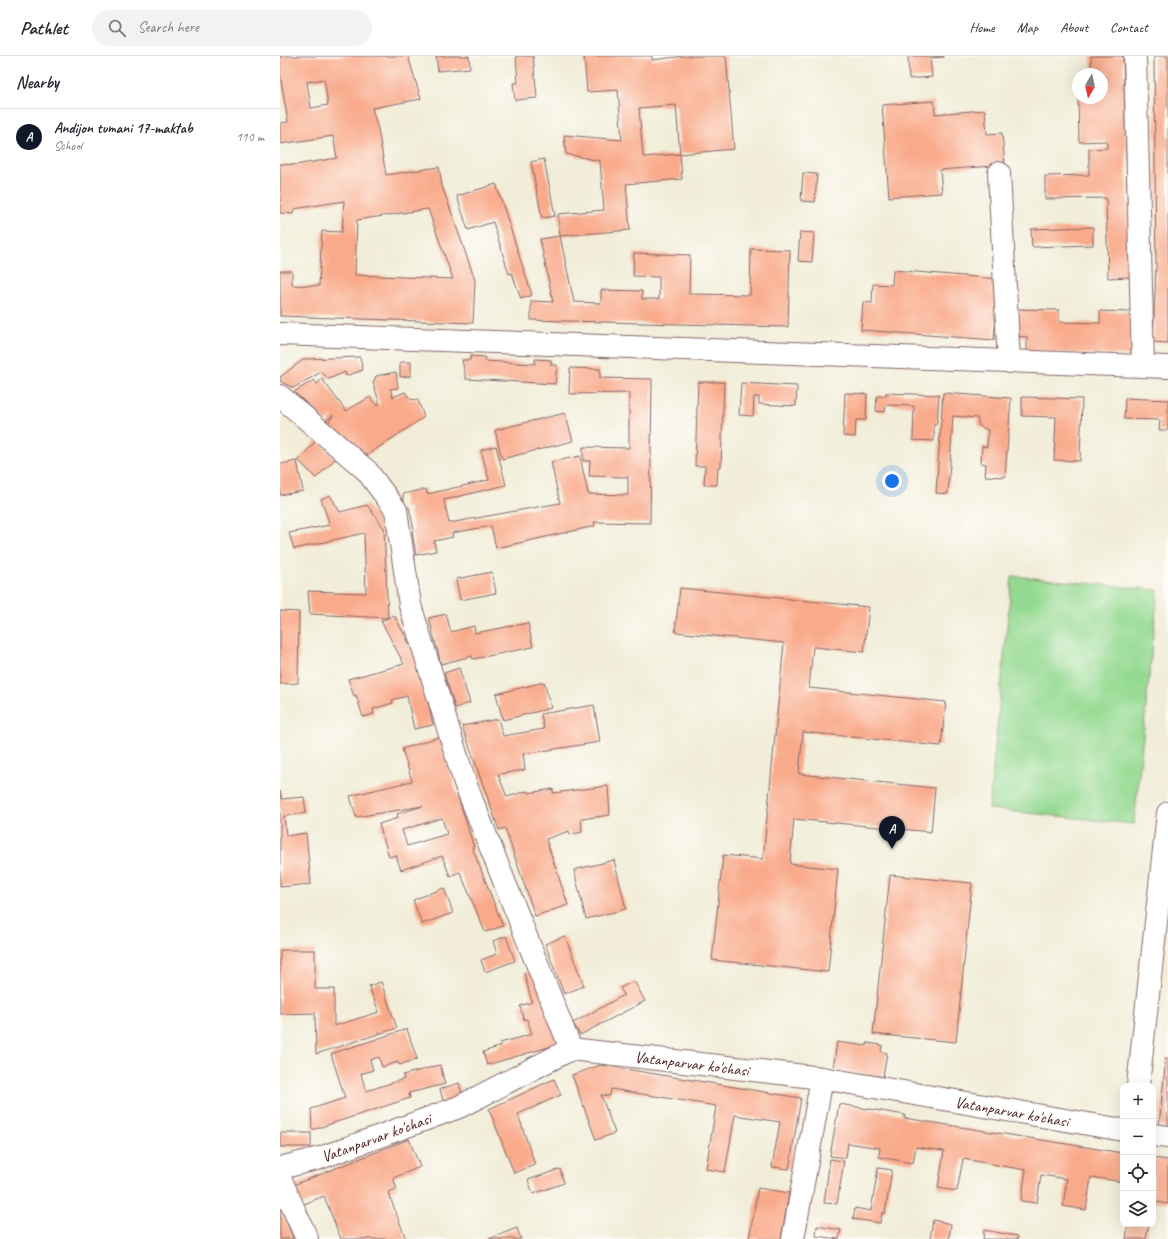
<!DOCTYPE html>
<html lang="en">
<head>
<meta charset="utf-8">
<style>
	body { margin:0; font-family:Caveat,sans-serif; background:#f2f2f3; color:#2b2b33 }
	.controls { position:absolute; right:12px; bottom:12px; display:grid; overflow:hidden; border-radius:8px; box-shadow:0 4px 16px #0002 }
	.controls button { width:36px; height:36px; display:grid; place-items:center; padding:0; border:0; border-bottom:1px solid #e1e1e2; background:#fff; color:#2b2b33; font:20px sans-serif }
	.compass { position:absolute; left:792px; top:12px; width:36px; height:36px; border-radius:50%; background:#fff; box-shadow:0 4px 16px #0002; rotate:189deg }
	.you { position:absolute; left:612px; top:425px; width:14px; height:14px; margin:-10px; border:3px solid #fff; border-radius:50%; background:#1a73e8; box-shadow:0 0 0 6px #1a73e833 }
	.badge { display:grid; place-items:center; width:26px; height:26px; border-radius:50%; background:#111827; color:#fff; font-size:13px; font-weight:700 }
	.pin { position:absolute; translate:-50% -33px; filter:drop-shadow(0 1px 2px #0008) }
	.pin::after { content:''; position:absolute; top:21px; width:14px; height:12px; background:inherit; clip-path:polygon(0 0,100% 0,50% 100%) }
	.list { margin:0; padding:0; list-style:none }
	h2 { display:flex; justify-content:space-between; align-items:center; height:52px; margin:0; padding:0 16px; font-size:17px }
	h2 small { font-size:13px; font-weight:400; color:#7c7c81 }
	.list li { display:grid; grid-template-columns:26px 1fr auto; gap:12px; align-items:center; box-sizing:border-box; height:56px; padding:0 16px; border-top:1px solid #e1e1e2 }
	.list b { display:block; font-size:15px; white-space:nowrap }
	.list p { margin:0; font-size:13px; white-space:nowrap; color:#7c7c81 }
	.list em { font-size:13px; font-style:normal; color:#7c7c81 }
	.icon { flex:none; width:22px; height:22px; fill:none; stroke:currentColor; stroke-width:2; stroke-linecap:round; stroke-linejoin:round }
	.map { position:relative; flex:none; width:888px; height:1183px; overflow:hidden }
	header { display:flex; align-items:center; gap:24px; box-sizing:border-box; height:56px; padding:0 20px; background:#fff; border-bottom:1px solid #e1e1e2 }
	header strong { font-size:19px }
	nav { display:flex; gap:22px; margin-inline-start:auto; font-size:14px }
	.search { width:280px; height:36px; background:#f2f2f3; display:flex; align-items:center; gap:10px; box-sizing:border-box; padding:0 14px; border-radius:22px; color:#7c7c81; font-size:15px }
	main { display:flex }
	aside { flex:1; background:#fff }
	.map>svg:first-child { display:block }
</style>
</head>
<body>
<header>
<strong>Pathlet</strong>
<div class="search"><svg class="icon" aria-label="search" viewBox="0 0 24 24"><circle cx="10" cy="10" r="6"/><path d="M15 15l6 6"/></svg>Search here</div>
<nav><a>Home</a><a>Map</a><a>About</a><a>Contact</a></nav>
</header>
<main>
<aside>
<h2>Nearby<small></small></h2>
<ul class="list">
<li><span class="badge">A</span><div><b>Andijon tumani 17-maktab</b><p>School</p></div><em>110 m</em></li>
</ul>
</aside>
<div class="map">
<svg width="888" height="1183" viewBox="0 0 888 1183">
	<rect width="100%" height="100%" fill="#fdfcf7"/>
	<filter id="ink" filterUnits="userSpaceOnUse"><feTurbulence type="fractalNoise" baseFrequency=".025" numOctaves="2"/><feDisplacementMap in="SourceGraphic" scale="8" xChannelSelector="R" yChannelSelector="G"/><feConvolveMatrix kernelMatrix="1 2 1 2 8 2 1 2 1" color-interpolation-filters="sRGB"/></filter>
	<filter id="wash" filterUnits="userSpaceOnUse"><feTurbulence type="fractalNoise" baseFrequency=".012" numOctaves="4" result="noise"/><feDisplacementMap in="SourceGraphic" scale="16" xChannelSelector="R" yChannelSelector="G"/><feGaussianBlur stdDeviation="0.9" result="paint"/><feColorMatrix in="noise" values="0 0 0 0 0 0 0 0 0 0 0 0 0 0 0 0 0 1.4 0 .05"/><feComposite in="paint" operator="in"/></filter>
	<g filter="url(#wash)">
		<rect width="100%" height="100%" fill="#f1edd8"/>
		<polygon fill="#95da92" stroke="#707c5e" points="732,520 878,534 854,768 709,753"/>
		<g id="blocks">
			<g fill="#f9aa8b" fill-rule="evenodd">
				<path d="M0 0H128L141 43 92 52 98 73 106 119 159 111 162 130 195 224 193 267 0 260V215H12V229L39 230 42 175 62 176 64 145 14 153 13 158 0 157V108L15 109 57 102 53 80 0 88V67L8 66 0 18ZM44 23 48 49 31 52 27 26ZM148 153 173 223 75 219 77 164Z"/>
				<polygon points="156,0 189,0 190,12 158,15"/>
				<polygon points="236,0 253,0 257,42 235,44 233,27 238,27"/>
				<path d="M304 0H372V4L404 0H446L454 93 400 98 402 123 346 128 350 174 280 180 294 246 321 247V234L362 235V243H379V221L353 220 354 197 410 199 409 238 470 239 471 193 510 194 508 271 251 264V245L273 246 260 183 280 180 278 158 324 154 320 105 286 98 284 79 342 84 338 34 307 36ZM396 49 400 98 363 101 359 52Z"/>
				<polygon points="628,0 664,0 664,1 650,2 652,21 629,23"/>
				<polygon points="811,0 843,0 850,221 828,222 826,142 765,143 765,120 809,119 809,93 827,92 827,85 799,86 798,42 822,42 822,18 812,18"/>
				<polygon points="874,0 888,0 888,287 873,286 876,210"/>
				<polygon points="654,45 655,58 705,54 707,78 722,77 725,109 660,114 662,137 609,141 602,49"/>
				<polygon points="264,103 275,160 262,162 251,106"/>
				<polygon points="523,117 537,118 535,146 521,145"/>
				<polygon points="216,128 252,239 241,243 232,217 229,218 213,166 188,174 177,140"/>
				<polygon points="813,171 813,189 752,191 751,173"/>
				<polygon points="520,176 534,177 532,206 518,205"/>
				<polygon points="613,214 719,223 714,284 581,274 583,246 592,247 593,228 612,229"/>
				<polygon points="735,253 779,254 779,266 820,267 820,255 852,256 851,299 747,296 747,281 734,280"/>
				<polygon points="190,300 205,301 205,305 255,308 255,303 271,304 271,309 277,309 275,328 186,323 182,304 190,304"/>
				<polygon points="80,301 83,314 66,320 65,316 49,323 41,316 13,332 0,325 0,321 24,303"/>
				<polygon points="120,306 131,306 131,320 120,321"/>
				<polygon points="290,312 320,313 320,322 372,323 370,467 314,466 315,470 216,492 211,470 172,477 173,481 154,485 156,495 136,499 132,475 134,474 129,451 125,452 123,438 146,433 147,438 209,424 201,394 216,390 226,429 164,444 169,467 280,447 271,406 300,400 308,438 348,439 348,421 309,420 310,405 303,405 303,391 349,392 349,337 289,338"/>
				<polygon points="116,316 118,332 110,333 113,341 125,336 130,343 138,344 144,361 80,404 46,371 53,359 46,365 14,336 34,324 37,328 42,323 66,355 90,341 96,349 100,348 93,327 96,320"/>
				<polygon points="418,326 444,326 441,411 438,411 437,429 424,429 425,410 415,410"/>
				<polygon points="461,327 517,330 516,350 479,348 479,341 474,341 473,360 459,359"/>
				<polygon points="565,337 587,338 586,364 576,364 575,381 563,380"/>
				<polygon points="606,337 659,339 657,368 654,368 654,385 633,384 634,350 606,349 605,356 596,355 597,340 606,340"/>
				<polygon points="663,337 731,342 725,421 705,420 706,408 701,407 702,390 707,391 708,374 699,370 697,362 673,360 668,438 656,437"/>
				<polygon points="742,341 802,343 800,405 774,404 776,361 742,360"/>
				<polygon points="845,342 888,344 888,374 879,374 880,364 844,363"/>
				<polygon points="285,357 293,385 222,403 215,374"/>
				<polygon points="37,384 55,403 36,422 18,404"/>
				<polygon points="17,405 23,435 0,439 0,408"/>
				<polygon points="50,439 60,456 87,449 104,472 108,562 30,558 28,535 86,537 84,477 14,493 9,477 50,469 41,443"/>
				<polygon points="212,516 216,537 180,544 176,523"/>
				<polygon points="400,532 589,551 584,596 533,591 529,632 666,646 661,690 523,676 519,718 655,732 651,776 514,763 510,808 558,813 548,916 432,904 443,799 483,803 504,587 395,576"/>
				<polygon points="0,555 19,556 18,627 0,628"/>
				<polygon points="166,558 171,576 194,570 195,577 248,567 253,591 193,603 192,600 161,608 149,562"/>
				<polygon points="114,559 136,600 142,619 153,669 134,673 127,640 112,644 113,647 93,653 94,658 83,661 76,639 74,640 68,623 124,608 101,565"/>
				<polygon points="179,612 190,647 175,652 164,617"/>
				<polygon points="264,626 271,652 223,664 216,638"/>
				<polygon points="314,649 320,686 243,698 245,714 218,718 227,741 247,735 248,737 273,733 273,737 328,730 330,759 301,763 302,776 290,779 289,775 266,783 288,849 255,860 225,772 219,774 182,670 218,663 223,680 264,673 261,658"/>
				<path d="M159 681 194 791H192L223 870 205 876 180 816 170 820 162 800 121 814 116 799 109 801 99 768 118 762 117 758 143 750 76 761 70 740 132 725 122 693ZM162 762 167 778 127 790 122 774Z"/>
				<polygon points="0,735 2,743 24,741 26,757 4,760 6,780 26,777 31,828 0,831"/>
				<polygon points="334,804 346,853 306,863 294,814"/>
				<polygon points="610,819 692,827 676,986 593,978"/>
				<polygon points="164,832 173,857 142,868 133,844"/>
				<polygon points="226,880 235,905 205,916 201,904 217,898 213,885"/>
				<polygon points="285,880 304,930 284,938 265,888"/>
				<polygon points="0,894 35,894 35,933 54,933 54,970 99,956 89,930 101,926 117,972 36,998 35,957 0,958"/>
				<polygon points="256,914 279,988 207,1009 203,996 221,990 220,987 252,978 247,963 244,964 240,950 252,946 244,917"/>
				<polygon points="354,925 365,945 300,979 293,967 344,939 340,932"/>
				<polygon points="127,973 137,1003 119,1009 118,1006 102,1011 99,1001 90,1004 93,1014 81,1018 86,1035 124,1023 123,1019 160,1009 165,1028 129,1037 130,1042 32,1074 31,1053 65,1042 51,998"/>
				<polygon points="557,986 587,990 587,987 602,989 601,996 607,997 603,1021 553,1013"/>
				<polygon points="886,1002 888,1002 888,1071 879,1070"/>
				<polygon points="321,1009 521,1042 509,1113 492,1111 500,1066 455,1059 445,1116 426,1113 436,1050 331,1033 330,1040 321,1039 335,1077 316,1084 292,1019"/>
				<polygon points="274,1023 281,1039 238,1058 255,1109 234,1117 209,1053"/>
				<polygon points="179,1027 183,1042 164,1048 160,1033"/>
				<polygon points="559,1048 625,1059 624,1062 843,1097 843,1126 811,1121 806,1154 783,1150 787,1123 761,1119 757,1147 741,1145 746,1114 683,1103 677,1135 658,1132 664,1095 636,1091 633,1107 599,1101 600,1092 568,1087 566,1102 550,1100"/>
				<rect x="0" y="1077" width="31" height="14"/>
				<polygon points="129,1083 140,1111 113,1122 117,1133 108,1136 126,1183 61,1183 44,1140 19,1150 11,1130"/>
				<polygon points="873,1102 888,1104 888,1148 873,1145"/>
				<polygon points="550,1103 564,1105 557,1148 544,1147"/>
				<polygon points="598,1112 612,1114 605,1157 602,1157 600,1167 573,1163 575,1152 591,1155"/>
				<polygon points="280,1113 284,1127 253,1138 248,1124"/>
				<polygon points="478,1132 509,1137 501,1183 469,1183"/>
				<polygon points="0,1147 13,1183 0,1183"/>
				<polygon points="653,1164 671,1168 669,1183 650,1183"/>
				<polygon points="848,1168 869,1168 866,1183 846,1183"/>
				<polygon points="537,1170 561,1174 559,1183 536,1180"/>
				<polygon points="237,1172 241,1183 209,1183"/>
				<polygon points="704,1174 738,1180 738,1183 703,1183"/>
			</g>
		</g>
	</g>
	<g filter="url(#ink)">
		<use href="#blocks" fill-opacity="0" stroke="#846768" stroke-width="1"/>
		<g fill="none" stroke-linecap="round" stroke-linejoin="round">
			<defs>
				<g id="minor">
					<polyline points="855,0 863,310"/>
					<polyline points="719,117 729,306"/>
					<polyline points="0,278 888,311"/>
					<polyline points="0,340 87,415 116,454 130,549 185,727 291,993"/>
					<polyline points="858,1030 888,757"/>
					<polyline points="873,1079 888,1081"/>
					<polyline points="0,1112 40,1102 179,1051 291,993 542,1022 843,1074"/>
					<polyline points="0,1122 27,1183"/>
					<polyline points="513,1183 542,1022"/>
				</g>
			</defs>
			<use href="#minor" stroke="#846768" stroke-width="24"/>
			<use href="#minor" stroke="#fff" stroke-width="22"/>
		</g>
	</g>
	<g text-anchor="middle" stroke-width="3.5" stroke-linejoin="round" paint-order="stroke">
		<g font-size="16" fill="#4a1f2b" stroke="#fdfcf7">
			<text transform="translate(412 1007) rotate(7)" y="6">Vatanparvar ko'chasi</text>
			<text transform="translate(732 1055) rotate(10)" y="6">Vatanparvar ko'chasi</text>
			<text transform="translate(96 1081) rotate(-20)" y="6">Vatanparvar ko'chasi</text>
		</g>
	</g>
</svg>
<div class="controls">
<button>+</button>
<button>−</button>
<button><svg class="icon" aria-label="locate" viewBox="0 0 24 24"><circle cx="12" cy="12" r="6"/><path d="M12 2v4M12 18v4M2 12h4M18 12h4"/></svg></button>
<button><svg class="icon" aria-label="layers" viewBox="0 0 24 24"><path d="M12 4l9 5-9 5-9-5zM3 14l9 5 9-5"/></svg></button>
</div>
<svg class="compass" viewBox="-18 -18 36 36"><path d="M0-13l5 13h-10z" fill="#e53935"/><path d="M0 13l5-13h-10z" fill="#7c7c81"/></svg>
<div class="you"></div>
<div class="pin badge" style="left:612px;top:793px">A</div>
</div>
</main>
</body>
</html>
